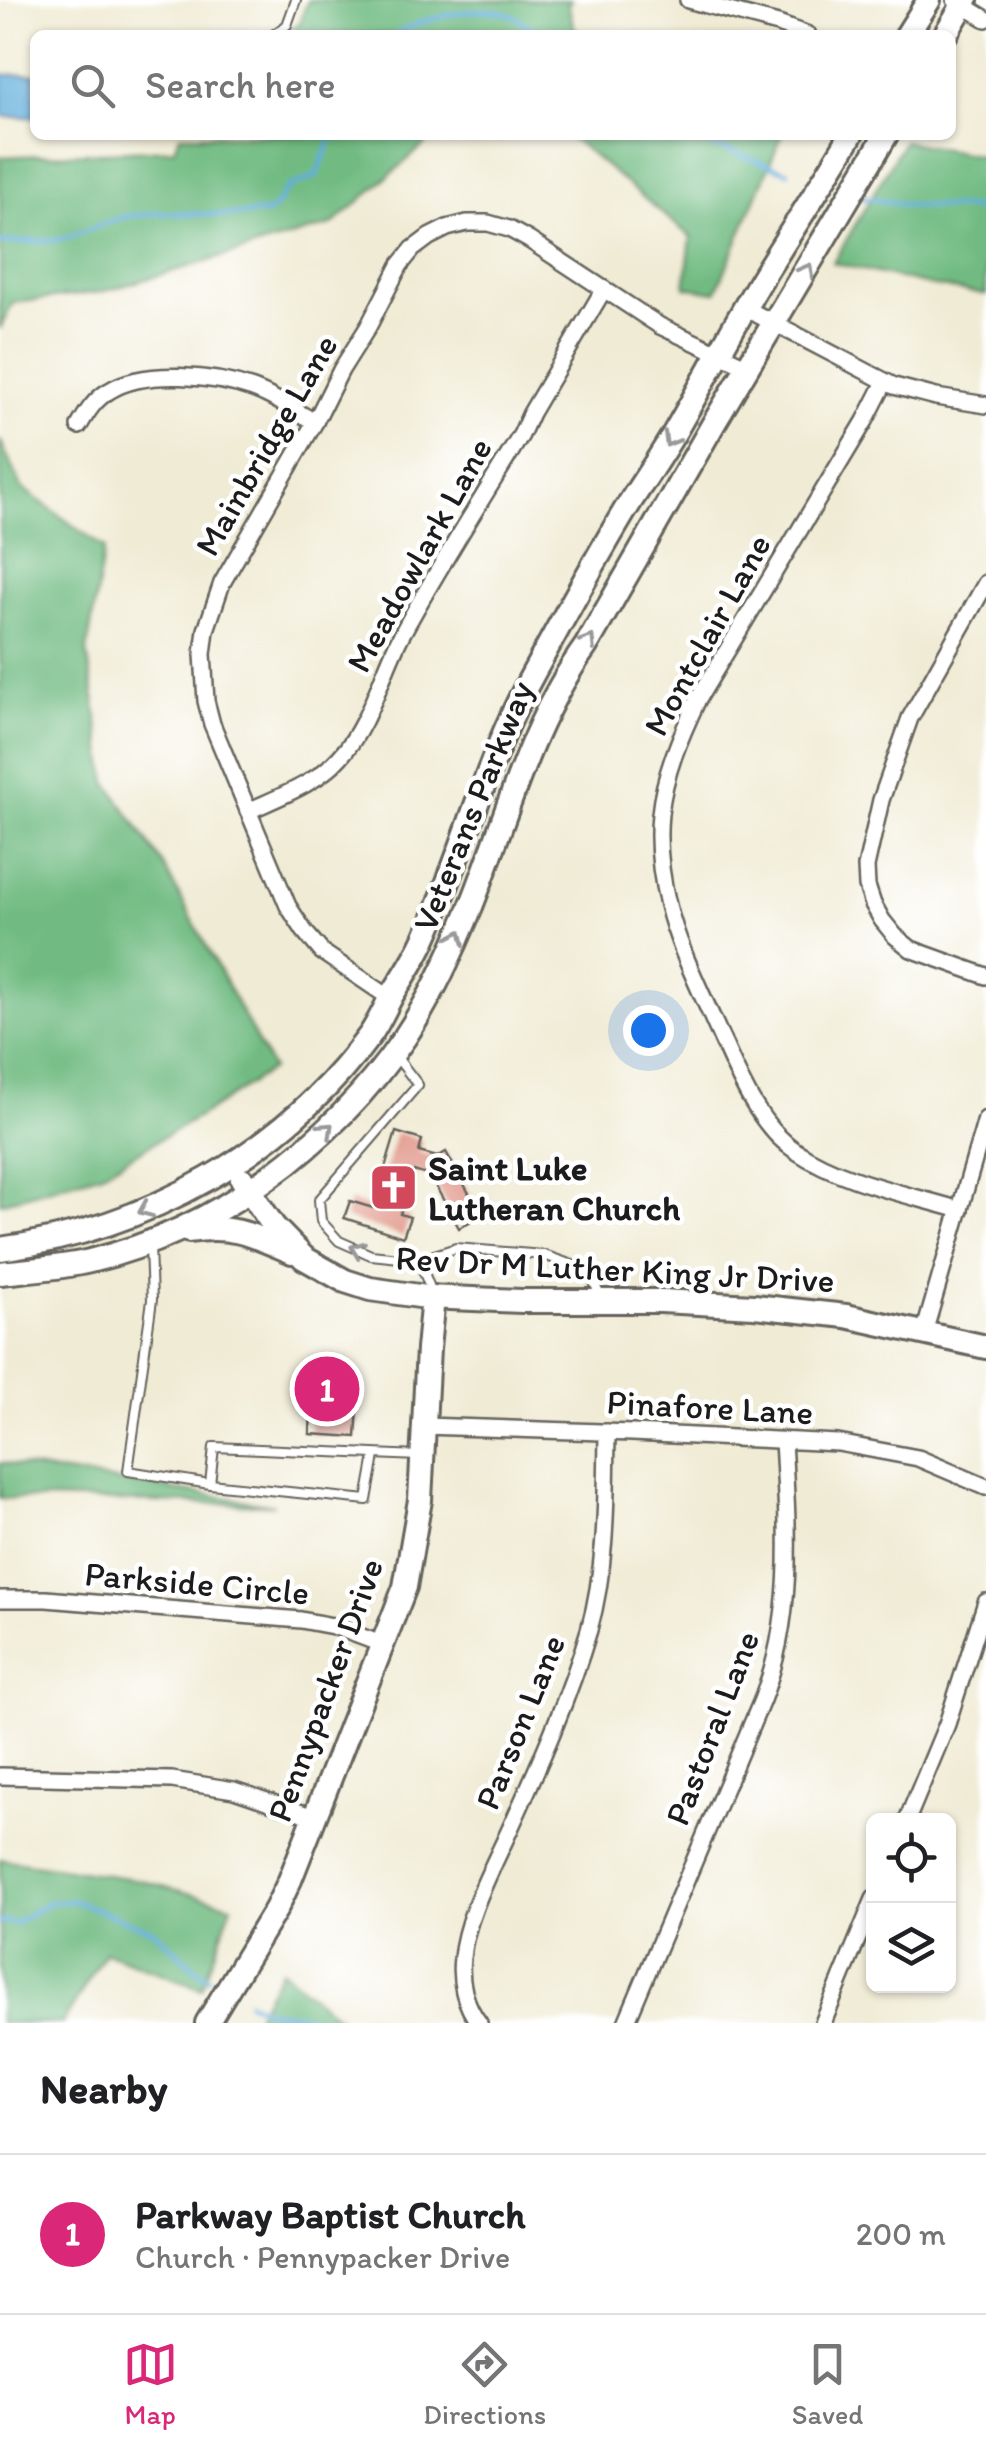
<!DOCTYPE html>
<html lang="en">
<head>
<meta charset="utf-8">
<style>
	body { margin:0; font-family:Itim,sans-serif; background:#f2f2f2; color:#202124 }
	.controls { position:absolute; right:30px; bottom:30px; display:grid; overflow:hidden; border-radius:15px; box-shadow:0 2px 8px #0004 }
	.controls button { width:90px; height:90px; display:grid; place-items:center; padding:0; border:0; border-bottom:2px solid #e0e0e0; background:#fff; color:#202124; font:50px sans-serif }
	.you { position:absolute; left:648px; top:1030px; width:35px; height:35px; margin:-25px; border:8px solid #fff; border-radius:50%; background:#1a73e8; box-shadow:0 0 0 15px #1a73e833 }
	.badge { display:grid; place-items:center; width:65px; height:65px; border-radius:50%; background:#db2777; color:#fff; font-size:32px; font-weight:700 }
	.pin { position:absolute; translate:-50% -50%; border:5px solid #fff; box-shadow:0 2px 10px #0006 }
	.list { margin:0; padding:0; list-style:none }
	h2 { display:flex; justify-content:space-between; align-items:center; height:130px; margin:0; padding:0 40px; font-size:42px }
	h2 small { font-size:32px; font-weight:400; color:#757577 }
	.list li { display:grid; grid-template-columns:65px 1fr auto; gap:30px; align-items:center; box-sizing:border-box; height:160px; padding:0 40px; border-top:2px solid #e0e0e0 }
	.list b { display:block; font-size:38px; white-space:nowrap }
	.list p { margin:0; font-size:32px; white-space:nowrap; color:#757577 }
	.list em { font-size:32px; font-style:normal; color:#757577 }
	.icon { flex:none; width:55px; height:55px; fill:none; stroke:currentColor; stroke-width:2; stroke-linecap:round; stroke-linejoin:round }
	.map { position:relative; flex:none; width:986px; height:2023px; overflow:hidden }
	.search { position:absolute; background:#fff; box-shadow:0 2px 8px #0004; left:30px; right:30px; top:30px; height:110px; display:flex; align-items:center; gap:25px; box-sizing:border-box; padding:0 35px; border-radius:15px; color:#757577; font-size:38px }
	.sheet { height:290px; background:#fff }
	nav { display:flex; justify-content:space-around; align-items:center; box-sizing:border-box; height:140px; border-top:2px solid #e0e0e0; background:#fff; font-size:28px; color:#757577 }
	nav a { display:grid; justify-items:center; gap:5px }
	nav .on { color:#db2777 }
	.map>svg:first-child { display:block }
</style>
</head>
<body>
<div class="map">
<svg width="986" height="2023" viewBox="0 0 986 2023">
	<rect width="100%" height="100%" fill="#fff"/>
	<filter id="ink" filterUnits="userSpaceOnUse"><feTurbulence type="fractalNoise" baseFrequency=".01" numOctaves="2"/><feDisplacementMap in="SourceGraphic" scale="20" xChannelSelector="R" yChannelSelector="G"/><feConvolveMatrix kernelMatrix="1 2 1 2 8 2 1 2 1" color-interpolation-filters="sRGB"/></filter>
	<filter id="wash" filterUnits="userSpaceOnUse"><feTurbulence type="fractalNoise" baseFrequency=".0048" numOctaves="4" result="noise"/><feDisplacementMap in="SourceGraphic" scale="40" xChannelSelector="R" yChannelSelector="G"/><feGaussianBlur stdDeviation="2.25" result="paint"/><feColorMatrix in="noise" values="0 0 0 0 0 0 0 0 0 0 0 0 0 0 0 0 0 1.4 0 .05"/><feComposite in="paint" operator="in"/></filter>
	<g filter="url(#wash)">
		<rect width="100%" height="100%" fill="#f0ebd4"/>
		<g fill="#71bb82" stroke="#466c4f" stroke-width="2.5">
			<polygon points="308,0 571,0 568,3 574,28 584,35 285,35 300,22"/>
			<polygon points="180,135 436,135 332,225 102,292 13,303 0,329 0,157 174,149"/>
			<polygon points="564,135 782,135 716,292 685,287 691,237 580,145"/>
			<polygon points="904,141 986,157 986,295 929,285 833,263"/>
			<polygon points="0,440 22,488 104,548 87,651 107,782 162,863 272,1069 210,1110 102,1173 0,1203"/>
			<polygon points="0,1463 274,1505 0,1498"/>
			<polygon points="0,1859 141,1880 232,1905 202,1989 105,1952 63,2023 0,2023"/>
			<polygon points="281,1969 345,2023 252,2023"/>
		</g>
		<polygon fill="#64aedc" stroke="#40657c" stroke-width="2.5" points="35,74 35,117 6,117 1,114 2,75"/>
		<g fill="none" stroke-linecap="round" stroke-linejoin="round">
			<g stroke="#64aedc" stroke-width="5">
				<path d="M395 35C419 19 481 4 509 14 520 18 531 28 542 35"/>
				<polyline points="692,135 712,145 788,172"/>
				<polyline points="862,197 913,206 974,208 986,211"/>
				<polyline points="0,243 59,240 123,217 161,213 232,215 268,213 276,206 287,188 316,176 333,135"/>
				<polyline points="0,1922 15,1923 50,1902 74,1901 154,1931 191,1965 209,1978"/>
				<polyline points="248,2002 270,2011 305,2016 318,2023"/>
			</g>
		</g>
		<g id="blocks">
			<g fill="#df9081">
				<polygon points="396,1132 422,1140 419,1152 437,1157 446,1152 481,1215 459,1228 430,1176 414,1171 400,1214 410,1217 403,1237 344,1218 350,1201 373,1208"/>
				<polygon points="307,1370 349,1373 347,1407 358,1407 356,1437 310,1434 311,1405 305,1405"/>
			</g>
		</g>
	</g>
	<g filter="url(#ink)">
		<use href="#blocks" fill-opacity="0" stroke="#66645c" stroke-width="2.5"/>
		<g fill="none" stroke-linecap="round" stroke-linejoin="round">
			<defs>
				<g id="lane">
					<polyline points="273,35 287,25 296,0"/>
					<polyline points="395,1055 418,1085 319,1200 321,1221 339,1241 371,1255 419,1260 456,1248 544,1255 589,1271 601,1298"/>
					<polyline points="150,1246 152,1300 128,1471 210,1484 214,1447 419,1456"/>
					<polyline points="419,1260 432,1293"/>
					<polyline points="210,1484 367,1500 375,1456"/>
				</g>
				<g id="street">
					<polyline points="688,0 778,24 808,35"/>
					<polyline points="955,0 986,19"/>
					<polyline points="745,308 894,386 936,397 986,405"/>
					<path d="M885 382 865 421 698 699C681 735 664 774 660 814 657 843 661 876 668 905 678 946 698 985 715 1024 735 1067 755 1124 796 1151 842 1182 907 1194 960 1210"/>
					<path d="M79 426C87 412 95 399 109 391 144 368 216 376 253 389 275 397 295 411 315 422"/>
					<polyline points="986,583 910,718 881,800 866,867 867,886 873,904 882,920 895,936 911,949 986,976"/>
					<path d="M248 811C281 796 316 784 340 757 371 723 381 673 402 634 439 566 481 501 521 435L531 413 604 289"/>
					<polyline points="390,998 322,952 305,932 288,906 212,724 206,701 203,654 206,630 222,583 315,422 341,370 368,327 400,265 413,249 429,237 447,228 467,223 488,223 509,229 529,240 660,326 748,367"/>
					<polyline points="924,1333 986,1119"/>
					<polyline points="424,1426 632,1433 838,1443 918,1458 986,1487"/>
					<polyline points="0,1599 46,1599 301,1620 333,1626 384,1645"/>
					<polyline points="0,1776 172,1780 234,1790 317,1818"/>
					<polyline points="907,1820 947,1724 986,1602"/>
					<path d="M479 2023C465 2005 459 1981 462 1958 465 1918 493 1867 510 1829 539 1765 569 1698 589 1630 607 1566 606 1498 607 1432"/>
					<path d="M626 2023 762 1700C795 1616 788 1528 783 1441"/>
					<polyline points="823,2023 874,1899"/>
				</g>
				<g id="secondary">
					<polyline points="907,35 929,0"/>
					<polyline points="945,35 966,0"/>
					<polyline points="242,1179 274,1227 304,1258 345,1281 370,1289 426,1297 522,1301 661,1301 754,1306 846,1316 986,1347"/>
					<path d="M189 1231C233 1224 252 1235 292 1252"/>
					<path d="M0 1249C146 1229 283 1154 370 1035 379 1022 385 1008 392 995 404 976 417 957 426 936 465 848 488 754 535 670 567 612 598 554 632 499 646 477 660 457 673 435 705 380 734 324 767 270 795 225 824 181 851 135"/>
					<path d="M0 1273C30 1270 61 1268 90 1261 217 1230 332 1145 405 1037 431 998 452 953 470 909 506 820 529 725 586 646L714 423 886 135"/>
					<polyline points="207,2023 276,1909 290,1880 405,1587 420,1500 428,1349 433,1297"/>
				</g>
			</defs>
			<use href="#lane" stroke="#66645c" stroke-width="12"/>
			<use href="#street" stroke="#66645c" stroke-width="20"/>
			<use href="#secondary" stroke="#66645c" stroke-width="28"/>
			<use href="#lane" stroke="#fff" stroke-width="8"/>
			<use href="#street" stroke="#fff" stroke-width="15"/>
			<use href="#secondary" stroke="#fff" stroke-width="22"/>
		</g>
		<defs><path id="oneway-chevron" d="M-2-3.5L2.5 0L-2 3.5" fill="none" stroke-width="1.6" stroke-linecap="round" stroke-linejoin="round" transform="scale(2.5)"/></defs>
		<g stroke="#999">
			<use href="#oneway-chevron" transform="translate(807 270) rotate(-61)"/>
			<use href="#oneway-chevron" transform="translate(670 440) rotate(120)"/>
			<use href="#oneway-chevron" transform="translate(589 641) rotate(-58)"/>
			<use href="#oneway-chevron" transform="translate(458 937) rotate(-66)"/>
			<use href="#oneway-chevron" transform="translate(327 1129) rotate(-43)"/>
			<use href="#oneway-chevron" transform="translate(145 1210) rotate(157)"/>
			<use href="#oneway-chevron" transform="translate(357 1249) rotate(-158)"/>
		</g>
	</g>
	<defs>
		<symbol id="church-square" viewBox="-11 -11 22 22"><rect x="-9" y="-9" width="18" height="18" rx="4" fill="#d1495b" stroke="#fff"/><path d="M-1.2-6h2.4v3.5h3.3v2.4h-3.3V6h-2.4V-.1h-3.3v-2.4h3.3Z" fill="#fff"/></symbol>
	</defs>
	<g fill-rule="evenodd">
		<use href="#church-square" x="366" y="1160" width="55" height="55"/>
	</g>
	<g text-anchor="middle" stroke-width="9" stroke-linejoin="round" paint-order="stroke">
		<g font-size="35" fill="#1c1c1c" stroke="#fff">
			<text transform="translate(266 445) rotate(-60)" y="12">Mainbridge Lane</text>
			<text transform="translate(419 555) rotate(-61)" y="12">Meadowlark Lane</text>
			<text transform="translate(707 635) rotate(-61)" y="12">Montclair Lane</text>
			<text transform="translate(473 806) rotate(-68)" y="12">Veterans Parkway</text>
			<text transform="translate(615 1269) rotate(3)" y="12">Rev Dr M Luther King Jr Drive</text>
			<text transform="translate(710 1407) rotate(3)" y="12">Pinafore Lane</text>
			<text transform="translate(197 1583) rotate(5)" y="12">Parkside Circle</text>
			<text transform="translate(325 1690) rotate(-70)" y="12">Pennypacker Drive</text>
			<text transform="translate(520 1722) rotate(-68)" y="12">Parson Lane</text>
			<text transform="translate(712 1728) rotate(-69)" y="12">Pastoral Lane</text>
		</g>
		<g font-size="35" font-weight="bold" fill="#1c1c1c" stroke="#fff" text-anchor="start">
			<text x="428" y="1180">Saint Luke<tspan x="428" dy="40">Lutheran Church</tspan></text>
		</g>
	</g>
</svg>
<div class="controls">
<button><svg class="icon" aria-label="locate" viewBox="0 0 24 24"><circle cx="12" cy="12" r="6"/><path d="M12 2v4M12 18v4M2 12h4M18 12h4"/></svg></button>
<button><svg class="icon" aria-label="layers" viewBox="0 0 24 24"><path d="M12 4l9 5-9 5-9-5zM3 14l9 5 9-5"/></svg></button>
</div>
<div class="you"></div>
<div class="pin badge" style="left:327px;top:1389px">1</div>
<div class="search"><svg class="icon" aria-label="search" viewBox="0 0 24 24"><circle cx="10" cy="10" r="6"/><path d="M15 15l6 6"/></svg>Search here</div>
</div>
<section class="sheet">
<h2>Nearby<small></small></h2>
<ul class="list">
<li><span class="badge">1</span><div><b>Parkway Baptist Church</b><p>Church · Pennypacker Drive</p></div><em>200 m</em></li>
</ul>
</section>
<nav>
<a class="on"><svg class="icon" aria-label="map" viewBox="0 0 24 24"><path d="M3 6l6-2 6 2 6-2v14l-6 2-6-2-6 2zM9 4v14M15 6v14"/></svg>Map</a>
<a><svg class="icon" aria-label="directions" viewBox="0 0 24 24"><path d="M12 3l9 9-9 9-9-9zM9 14v-3h6M13 9l2 2-2 2"/></svg>Directions</a>
<a><svg class="icon" aria-label="saved" viewBox="0 0 24 24"><path d="M7 4h10v16l-5-4-5 4z"/></svg>Saved</a>
</nav>
</body>
</html>
